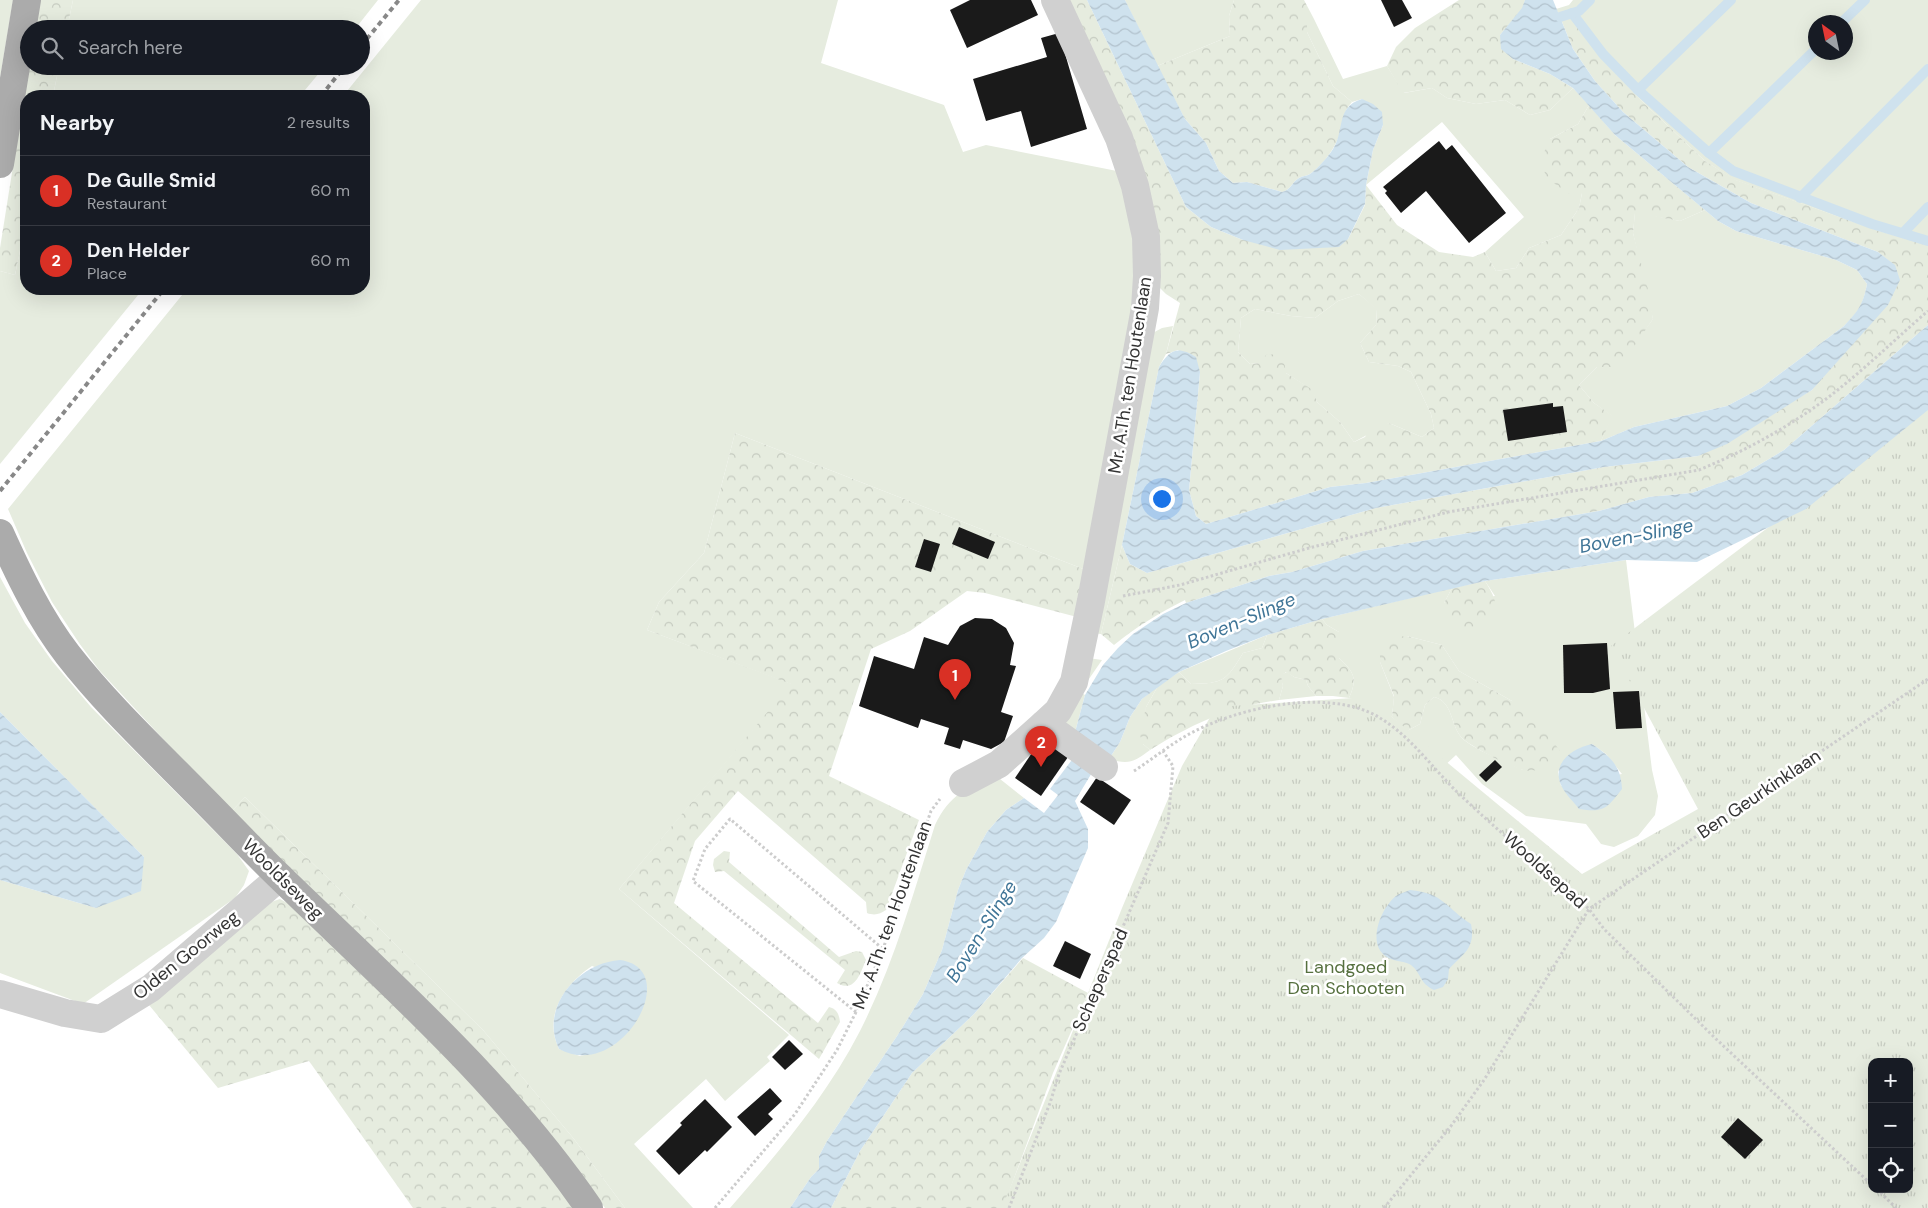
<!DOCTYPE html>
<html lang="en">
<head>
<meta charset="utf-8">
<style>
	body { margin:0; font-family:"DM Sans",sans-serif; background:#20242c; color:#f1f3f6 }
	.controls { position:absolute; right:15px; bottom:15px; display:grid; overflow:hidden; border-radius:10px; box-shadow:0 5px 20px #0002 }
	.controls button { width:45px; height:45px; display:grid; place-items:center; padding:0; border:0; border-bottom:1px solid #363941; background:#171b24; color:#f1f3f6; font:25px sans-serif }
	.compass { position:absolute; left:1808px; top:15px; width:45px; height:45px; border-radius:50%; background:#171b24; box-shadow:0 5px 20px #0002; rotate:327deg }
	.you { position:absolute; left:1161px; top:498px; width:18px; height:18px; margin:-12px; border:4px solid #fff; border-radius:50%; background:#1a73e8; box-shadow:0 0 0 8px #1a73e833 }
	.badge { display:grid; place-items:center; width:32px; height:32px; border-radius:50%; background:#d93025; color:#fff; font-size:16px; font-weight:700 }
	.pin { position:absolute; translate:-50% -41px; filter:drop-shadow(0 1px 2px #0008) }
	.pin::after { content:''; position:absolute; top:26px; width:18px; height:15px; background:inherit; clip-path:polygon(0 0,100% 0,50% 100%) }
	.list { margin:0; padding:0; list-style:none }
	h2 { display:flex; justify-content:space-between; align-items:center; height:65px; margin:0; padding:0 20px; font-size:21px }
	h2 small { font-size:16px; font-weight:400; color:#9ea1a6 }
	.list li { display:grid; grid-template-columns:32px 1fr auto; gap:15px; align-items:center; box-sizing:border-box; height:70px; padding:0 20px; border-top:1px solid #363941 }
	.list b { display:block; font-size:19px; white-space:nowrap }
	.list p { margin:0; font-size:16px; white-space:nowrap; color:#9ea1a6 }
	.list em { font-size:16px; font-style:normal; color:#9ea1a6 }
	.icon { flex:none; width:28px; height:28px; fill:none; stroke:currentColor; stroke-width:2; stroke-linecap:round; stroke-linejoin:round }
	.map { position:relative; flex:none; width:1928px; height:1208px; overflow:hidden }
	.search { position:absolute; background:#171b24; box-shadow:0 5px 20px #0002; left:20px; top:20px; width:350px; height:55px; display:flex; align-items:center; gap:12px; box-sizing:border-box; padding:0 18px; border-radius:28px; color:#9ea1a6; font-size:19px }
	.panel { position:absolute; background:#171b24; box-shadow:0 5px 20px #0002; left:20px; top:90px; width:350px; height:205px; border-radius:20px }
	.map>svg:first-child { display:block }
</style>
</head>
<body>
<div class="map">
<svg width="1928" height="1208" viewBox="0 0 1928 1208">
	<defs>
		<pattern id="forest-crowns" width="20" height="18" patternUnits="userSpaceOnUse" patternTransform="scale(1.25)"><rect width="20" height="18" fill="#e6ecdf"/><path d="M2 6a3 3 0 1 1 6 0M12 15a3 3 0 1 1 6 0" fill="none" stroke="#c6cbc0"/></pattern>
		<pattern id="park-tufts" width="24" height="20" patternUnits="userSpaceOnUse" patternTransform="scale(1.25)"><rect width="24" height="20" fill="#e6ecdf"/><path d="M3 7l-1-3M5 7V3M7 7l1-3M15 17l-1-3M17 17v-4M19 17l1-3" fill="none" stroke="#c6cbc0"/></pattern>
		<pattern id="water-waves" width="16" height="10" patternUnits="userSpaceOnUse" patternTransform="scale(1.25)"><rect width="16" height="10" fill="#cfe2ee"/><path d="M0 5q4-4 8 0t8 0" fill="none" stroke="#b2c2cd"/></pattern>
	</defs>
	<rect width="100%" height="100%" fill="#fff"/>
	<g fill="#e6ecdf" fill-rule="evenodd">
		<polygon points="0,0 13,0 0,78"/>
		<polygon points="73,0 378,0 355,29 67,29"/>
		<path d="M421 0H838L821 63 944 105 963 152 986 145 1122 172 1138 276 1086 570 735 433 704 553 659 602 647 630 792 684 619 889 789 1035 767 1057 770 1061 725 1101 706 1079 634 1144 693 1208H625L574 1139 483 1030 245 797 231 812 99 670 79 643 52 602 27 553 8 509 187 289H364V96H343ZM592 966 647 986 646 995 615 1044 597 1052 580 1056 559 1049C543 1016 564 985 592 966Z"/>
		<polygon points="1125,0 1234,0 1229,16 1230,36 1157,66"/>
		<path d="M1573 0H1928V245L1879 231 1735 180 1705 161 1646 105 1600 57 1570 17H1560L1556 9 1569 5ZM1816 22H1846V52H1816Z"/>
		<polygon points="1307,19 1314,19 1343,79 1387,66 1404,93 1432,88 1447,98 1476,104 1505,100 1530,115 1550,110 1573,88 1589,105 1578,124 1550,139 1582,193 1579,208 1561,235 1529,248 1516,268 1496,271 1485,252 1524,217 1442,122 1366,185 1373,150 1383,125 1362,99 1352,102 1333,86 1307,32"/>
		<polygon points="59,66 325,66 300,96 53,96"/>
		<path d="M1705 210 1718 221 1736 231 1836 260 1857 270 1867 284C1863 305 1859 311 1844 326L1761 388 1727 406 1634 427 1601 441 1612 416 1594 403 1579 385 1597 367 1639 338 1653 319 1633 233 1635 212 1680 221Z"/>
		<polygon points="26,222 26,289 143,289 0,464 0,271 15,275"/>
		<polygon points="1359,294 1377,309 1376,325 1360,343 1369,362 1398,366 1411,372 1431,414 1434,428 1422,437 1389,423 1354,442 1340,422 1317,402 1312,390 1286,373 1259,363 1250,364 1238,352 1241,318 1255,309 1291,316 1315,318 1338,301"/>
		<polygon points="1173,326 1166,354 1159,367 1122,545 1101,634 1092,633 1149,335 1162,328"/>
		<path d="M1626 560 1652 770 1658 796 1655 815 1638 836 1614 847 1601 844 1586 824 1526 816 1482 784 1456 755 1442 768 1407 731 1420 724 1425 705 1434 697C1453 702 1450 723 1461 737 1472 749 1508 763 1523 770L1512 701 1459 671 1442 645 1407 636 1380 662 1394 697 1392 717 1362 701 1349 698C1358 678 1354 672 1339 658V632L1327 625 1322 619 1452 588 1444 603 1495 596 1485 581ZM1592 744 1606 754 1622 774 1561 786 1558 772 1563 762Z"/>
		<polygon points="0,577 25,623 52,661 91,707 237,854 249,871 244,885 235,898 83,1004 0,973 0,880 96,908 144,857 0,712"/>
		<path d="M1267 635 1262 648 1243 653C1226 681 1224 683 1191 684L1179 672Z"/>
		<polygon points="1088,658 1102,660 1080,692 1085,695 1074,736 1064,727 1067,712"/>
		<polygon points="1287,672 1294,677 1306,680 1308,686 1316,696 1279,700 1283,686 1280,675"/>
		<path d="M1158 686 1146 707 1143 744 1150 750C1134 762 1129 765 1109 759L1120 742 1130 717 1142 699Z"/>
		<path d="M995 775 1024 798 1006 810 987 832 966 870 958 890 942 950 923 994 899 1033 827 1141 819 1156V1169L811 1177 790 1208H730C778 1153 826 1097 860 1031 893 966 913 895 935 825 950 794 966 789 995 775Z"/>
	</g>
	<g fill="url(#forest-crowns)" fill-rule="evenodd">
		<polygon points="39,0 73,0 67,29 35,29"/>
		<path d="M1065 0H1087L1186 207 1211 227 1243 240 1348 239 1365 205 1366 185 1397 225 1439 252 1473 257 1485 252 1496 271 1516 268 1529 248 1561 235 1579 208 1582 193 1568 194 1546 177 1541 159 1550 139 1578 124 1589 105 1615 135 1705 210 1680 221 1635 213 1633 233 1649 293 1653 319 1620 367H1597L1579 385 1594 403 1613 416 1601 441 1366 483 1330 487 1206 524 1196 516 1189 490 1200 372 1178 350 1166 354 1180 303 1166 294 1157 285ZM1359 294 1377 310 1376 325 1360 343 1369 362 1398 366 1411 372 1431 414 1434 428 1422 437 1389 423 1372 426 1365 437 1354 442 1340 422 1317 402 1313 390 1286 373 1283 355 1267 354 1259 363 1250 364 1238 352 1241 318 1255 309 1291 316 1315 318 1338 301Z"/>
		<path d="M1234 0H1304L1314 19H1307V32L1333 86 1352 102C1343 112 1344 117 1341 130 1337 146 1324 164 1310 174 1307 176 1302 176 1299 178 1292 182 1291 190 1282 192L1247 182 1233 183 1219 171 1206 143 1185 119 1157 66 1230 36 1229 16Z"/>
		<polygon points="1459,0 1525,0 1523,8 1500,35 1513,59 1550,74 1573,88 1550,110 1530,115 1505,100 1476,104 1447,98 1432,88 1403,93 1387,66 1396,47 1415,28"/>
		<path d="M1560 17H1570L1600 57 1646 105 1705 161 1736 180 1879 231 1928 245V325L1784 450 1742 475 1692 493 1649 497 1599 511 1363 551 1292 572 1269 576 1186 603 1185 600C1159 613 1136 627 1114 645L1101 634 1122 545 1130 564 1147 573 1376 508 1604 467 1698 456 1812 390 1894 265 1878 252 1751 203 1688 167 1623 112 1595 81 1573 49Z"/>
		<polygon points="29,66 59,66 53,96 26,96 26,222 15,275 0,271 0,248"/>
		<path d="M735 433 1086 570 1077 617 985 593 967 591 910 631 871 649 829 776 919 820 886 910C880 914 875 916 867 913L866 902 738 791 695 841 674 903 818 1023 829 1007C837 1009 839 1014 840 1022L819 1059 619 889 791 684 647 630 659 602 704 553Z"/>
		<path d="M1485 581C1502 608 1499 616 1472 633 1455 628 1448 620 1444 603L1452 588Z"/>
		<path d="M1322 619 1327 625 1339 632V658C1354 672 1358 678 1349 698L1333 696H1316L1308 686 1306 680 1294 677 1286 672 1281 676 1283 686 1279 700C1229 707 1192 724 1150 750L1143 744 1140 735 1146 707 1158 686 1179 672 1191 684C1224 683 1226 681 1243 653L1262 648 1267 635Z"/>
		<path d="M1407 636 1442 645 1459 671 1512 701 1544 729 1560 751 1559 759C1549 767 1536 773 1523 770 1511 767 1469 746 1461 737 1450 723 1453 702 1434 697L1425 705 1420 724 1407 731 1392 717 1394 696 1380 662V652L1386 638Z"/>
		<polygon points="245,797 483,1030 574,1139 625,1208 605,1208 575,1167 231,812"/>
		<path d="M724 851 730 852 729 862 839 957 856 951 862 952 866 960C860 974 855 993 837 983L845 970 724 871 715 872 713 865 714 859Z"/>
		<polygon points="280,899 291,905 380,989 467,1078 528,1146 574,1208 413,1208 309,1061 218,1088 149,1005 250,916 265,904"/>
		<polygon points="1023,958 1088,993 1053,1073 1003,1208 831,1208 860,1151 912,1073 974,1014"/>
	</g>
	<path fill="url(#park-tufts)" fill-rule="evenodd" d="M1928 407V1208H1002L1122 908 1182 766 1216 707 1368 697 1582 874 1698 809 1611 646ZM1872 1062H1909V1189H1872Z"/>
	<g fill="url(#water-waves)">
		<path d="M1087 0H1125L1185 119 1206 143 1219 171 1233 183 1247 182 1282 192C1291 190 1292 182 1299 178 1302 176 1307 176 1310 174 1317 169 1326 159 1331 152 1346 133 1334 107 1362 99L1373 104 1382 112 1383 125 1373 150 1366 185 1365 204 1348 239 1339 247 1280 250 1243 240 1211 227 1186 207Z"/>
		<path d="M1525 0H1553L1573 49 1595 81 1623 112 1688 167 1751 203 1878 252 1895 265 1900 280 1888 305 1812 390 1727 444 1698 456 1604 467 1376 508 1147 573 1130 564 1122 545 1159 367C1170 349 1178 346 1196 357L1200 372 1189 490 1196 516 1206 524 1330 487 1366 483 1601 441 1634 427 1727 406 1761 388 1844 326C1858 311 1863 305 1867 284L1857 270 1836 260 1736 231 1718 221 1615 135 1573 88 1550 74 1513 59 1501 49 1500 35 1522 8Z"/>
		<polygon points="1928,325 1928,410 1806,509 1697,562 1626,560 1485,581 1322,619 1267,635 1226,651 1179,672 1142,699 1130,717 1120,742 1109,759 1074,736 1085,695 1103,665 1118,648 1133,634 1163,614 1186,603 1269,576 1292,572 1363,551 1599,511 1649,497 1692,493 1742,475 1784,450"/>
		<polygon points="0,712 144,857 141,891 96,908 0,880"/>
		<path d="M1592 744C1611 757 1621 766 1622 789 1607 808 1605 813 1579 809 1574 802 1566 795 1562 787 1550 764 1572 748 1592 744Z"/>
		<polygon points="1074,757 1093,771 1075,801 1088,829 1088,848 1056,922 1044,938 1022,958 974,1014 912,1073 860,1151 831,1208 790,1208 811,1177 819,1169 819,1156 827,1141 899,1033 923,994 942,950 958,890 966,870 987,832 1006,810 1024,798 1044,813 1058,795 1050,789"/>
		<path d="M1410 890C1444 893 1446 908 1471 924 1476 948 1463 954 1449 969L1448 979 1443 987 1434 990C1419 983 1422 974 1411 965 1404 960 1392 963 1383 954 1368 939 1382 907 1396 896 1400 893 1406 892 1410 890Z"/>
		<path d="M620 960C685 969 620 1083 559 1049 539 1007 578 963 620 960Z"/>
	</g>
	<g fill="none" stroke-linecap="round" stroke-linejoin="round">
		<g stroke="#cfe2ee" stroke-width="10">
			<polyline points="1572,13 1603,54 1638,90 1709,153 1733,171 1872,224 1928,241"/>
			<polyline points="1560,17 1579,11 1590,0"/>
			<polyline points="1842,22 1865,0"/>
			<polyline points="1638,90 1731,0"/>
			<polyline points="1709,153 1816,49"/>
			<polyline points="1800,198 1928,69"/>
			<polyline points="1903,233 1928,207"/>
		</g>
	</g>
	<g fill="#1a1a1a">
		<polygon points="970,0 1031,0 1038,15 967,48 950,10"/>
		<polygon points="1381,0 1402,0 1412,18 1394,27"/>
		<polygon points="1059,33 1087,129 1031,147 1021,111 986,121 973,79 1047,57 1041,38"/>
		<polygon points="1439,141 1446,150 1452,145 1506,213 1469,243 1426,191 1401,213 1385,193 1387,191 1383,187"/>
		<polygon points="1553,403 1553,407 1563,406 1567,432 1508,441 1503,410"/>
		<polygon points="959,527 995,542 988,559 952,544"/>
		<polygon points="924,539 940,544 931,572 915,567"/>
		<polygon points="975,618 992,619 1006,628 1014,643 1010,665 1016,666 1001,712 1013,716 1004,742 991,749 963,740 960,749 944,744 949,728 921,719 918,728 859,706 874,656 914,669 924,637 948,645 960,626"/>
		<polygon points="1607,643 1610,689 1593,693 1564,693 1563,645"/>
		<polygon points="1639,691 1642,728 1616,729 1613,692"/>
		<polygon points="1042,738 1068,757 1041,796 1015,778"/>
		<polygon points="1495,760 1502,767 1486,782 1479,775"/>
		<polygon points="1097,777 1131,800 1114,825 1080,802"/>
		<polygon points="1065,941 1091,954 1080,979 1053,966"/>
		<polygon points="789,1040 803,1054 785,1070 772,1057"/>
		<polygon points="770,1088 782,1101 768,1114 773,1119 755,1136 737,1117"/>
		<polygon points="705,1099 732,1127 707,1152 705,1150 679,1175 656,1151 682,1125 680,1123"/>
		<polygon points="1738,1118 1763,1140 1745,1159 1721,1137"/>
	</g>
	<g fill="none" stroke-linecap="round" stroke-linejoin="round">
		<g stroke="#cdcdcd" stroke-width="3" stroke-dasharray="2.5 2.5" stroke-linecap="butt">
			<path d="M1123 596 1180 585 1309 548 1448 512 1699 470C1745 451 1787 428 1826 399 1862 372 1894 340 1928 311"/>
			<path d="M1134 771C1151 760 1167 747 1184 737 1233 708 1329 686 1380 718 1410 736 1431 766 1456 791 1499 832 1545 870 1589 909L1604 929 1715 1038 1872 1185"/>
			<polyline points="856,1012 693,881 705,849 730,819 883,949"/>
			<polyline points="1877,1189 1896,1208"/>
			<polyline points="715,1208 795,1114 837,1050 856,1012 883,949 931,811 940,799"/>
			<polyline points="1009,1208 1050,1103 1059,1074 1168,823 1173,766 1163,751"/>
			<polyline points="1384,1208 1451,1126 1484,1080 1589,909 1928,679"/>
		</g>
		<g stroke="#d0d0d0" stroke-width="28">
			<polyline points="1044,724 1104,767"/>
			<polyline points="963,783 999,764 1044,724 1058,711 1074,682 1091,601 1145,308 1147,276 1146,237 1135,186 1119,138 1055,0"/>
			<polyline points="0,994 65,1013 101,1019 151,988 280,877"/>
		</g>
		<g stroke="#ababab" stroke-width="28">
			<polyline points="0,164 27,0"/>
			<path d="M0 533C19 575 40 619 68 655 107 705 154 749 198 794 226 822 253 851 281 878 389 983 503 1083 589 1208"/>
		</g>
		<g stroke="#888" stroke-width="4" stroke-dasharray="5 4" stroke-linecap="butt">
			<polyline points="361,46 399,0"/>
			<polyline points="321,96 345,66"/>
			<polyline points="0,491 164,289"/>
		</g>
	</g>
	<g text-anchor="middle" stroke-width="5" stroke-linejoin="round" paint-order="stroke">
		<g font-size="18" fill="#333" stroke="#fff">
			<text transform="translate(1130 375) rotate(-81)" y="6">Mr. A.Th. ten Houtenlaan</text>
			<text transform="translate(1759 794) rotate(-34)" y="6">Ben Geurkinklaan</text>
			<text transform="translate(1545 870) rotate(42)" y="6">Wooldsepad</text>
			<text transform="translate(283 879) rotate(45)" y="6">Wooldseweg</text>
			<text transform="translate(892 915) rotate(-70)" y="6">Mr. A.Th. ten Houtenlaan</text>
			<text transform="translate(186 955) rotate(-39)" y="6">Olden Goorweg</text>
			<text transform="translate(1100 980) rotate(-66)" y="6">Scheperspad</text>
		</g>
		<g font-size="18" fill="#56703f" stroke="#fff">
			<text x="1346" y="973">Landgoed<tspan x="1346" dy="21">Den Schooten</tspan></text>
		</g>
		<g font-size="19" font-style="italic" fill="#3f7597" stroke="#fff">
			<text transform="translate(1636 535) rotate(-11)" y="7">Boven-Slinge</text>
			<text transform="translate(1241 620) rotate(-23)" y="7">Boven-Slinge</text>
			<text transform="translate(981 931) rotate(-58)" y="7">Boven-Slinge</text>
		</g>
	</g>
</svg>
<div class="controls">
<button>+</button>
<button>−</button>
<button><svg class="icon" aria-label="locate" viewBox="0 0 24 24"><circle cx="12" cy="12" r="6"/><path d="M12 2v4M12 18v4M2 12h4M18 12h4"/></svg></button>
</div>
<svg class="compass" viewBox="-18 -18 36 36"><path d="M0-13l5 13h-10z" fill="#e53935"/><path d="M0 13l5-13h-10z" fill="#9ea1a6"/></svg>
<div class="you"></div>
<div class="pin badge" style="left:955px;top:700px">1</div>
<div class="pin badge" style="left:1041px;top:767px">2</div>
<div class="search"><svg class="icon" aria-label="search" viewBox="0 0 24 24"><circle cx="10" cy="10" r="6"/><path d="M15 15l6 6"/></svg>Search here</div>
<section class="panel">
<h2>Nearby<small>2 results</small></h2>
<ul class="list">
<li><span class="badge">1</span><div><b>De Gulle Smid</b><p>Restaurant</p></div><em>60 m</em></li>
<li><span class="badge">2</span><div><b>Den Helder</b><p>Place</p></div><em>60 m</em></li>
</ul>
</section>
</div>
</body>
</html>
